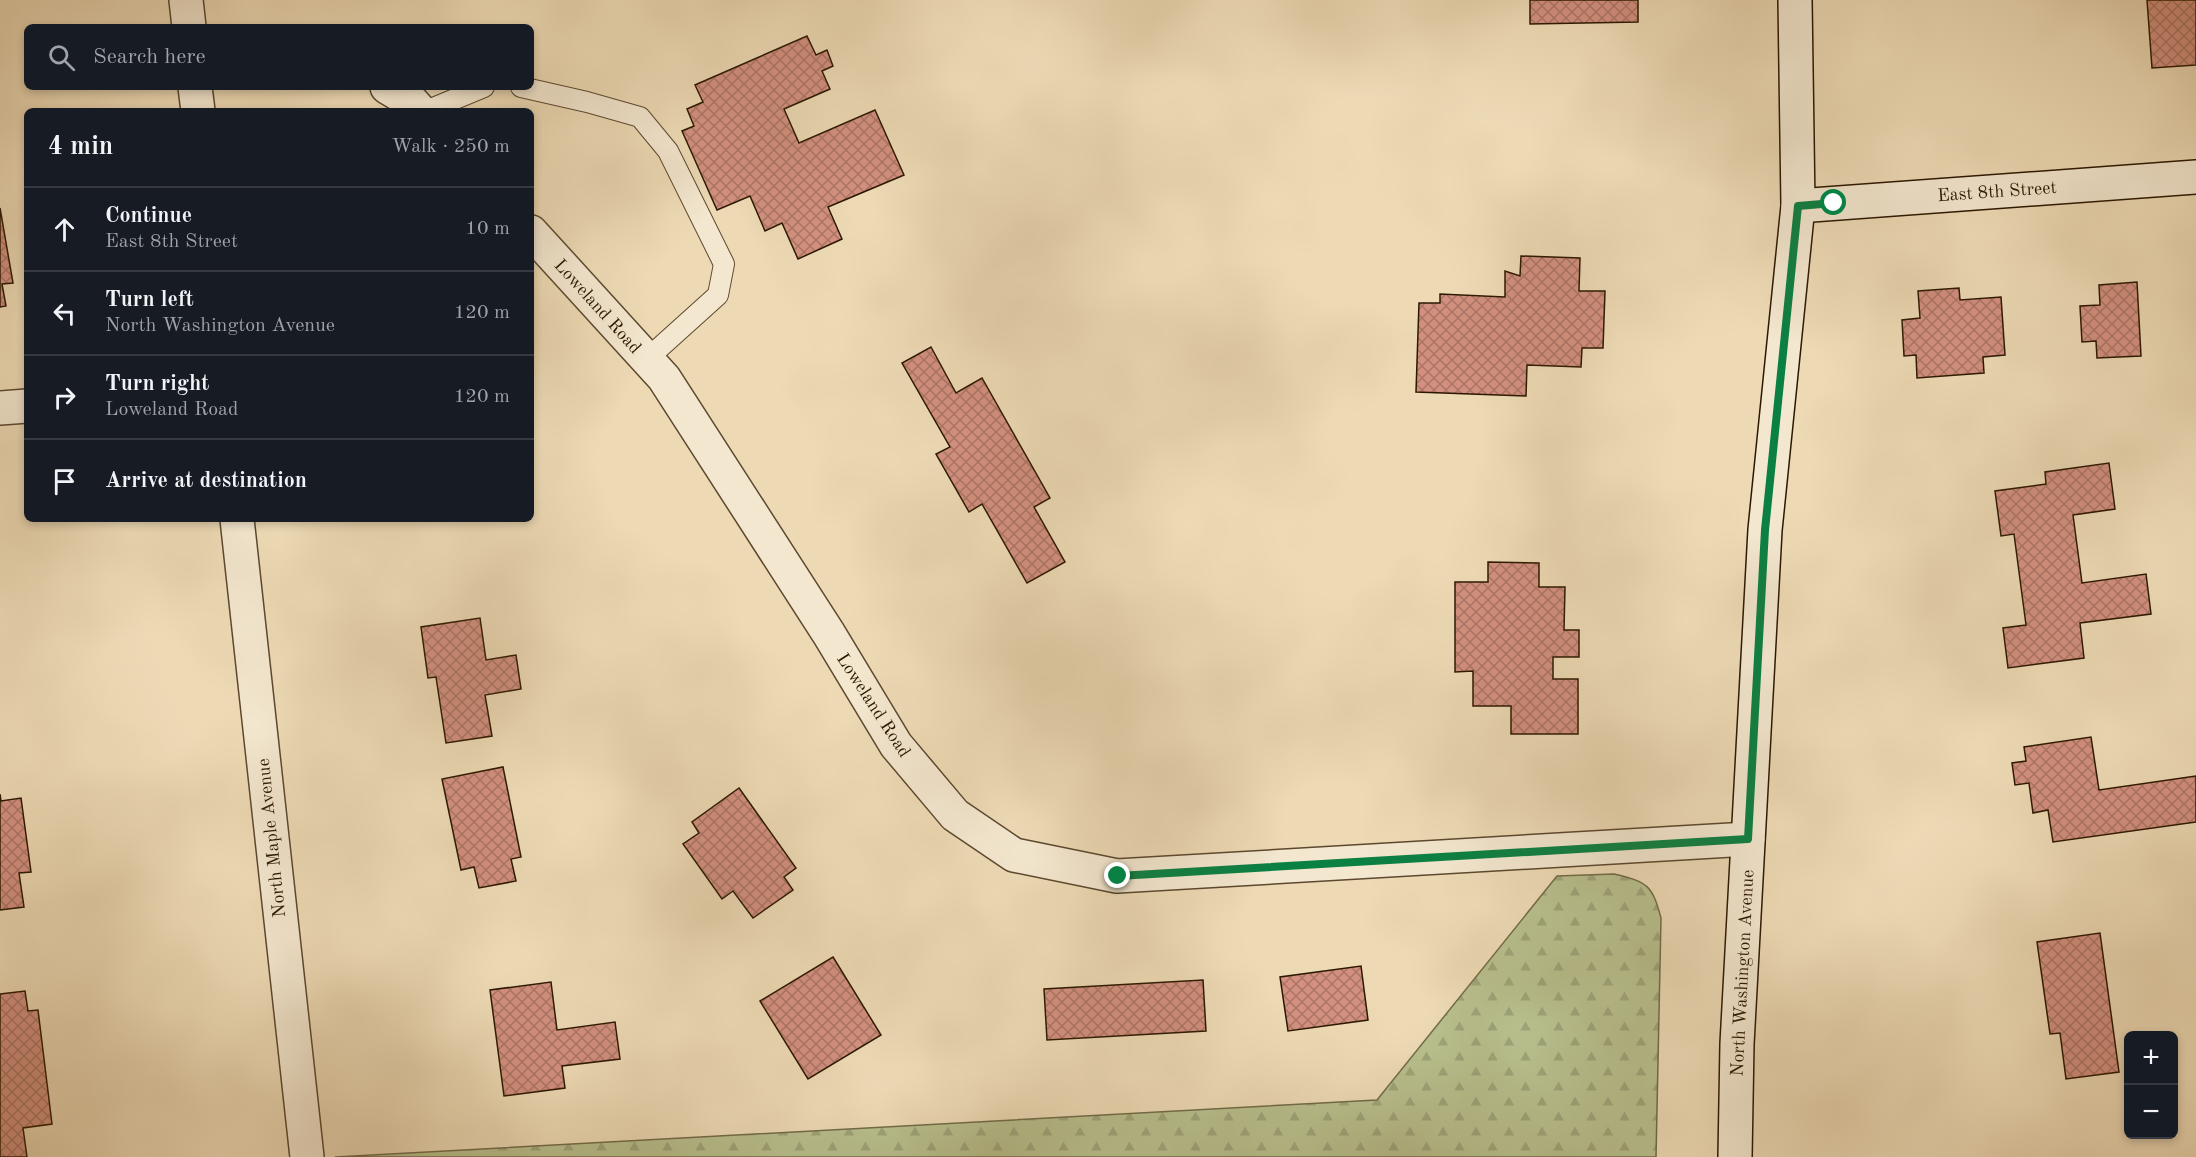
<!DOCTYPE html>
<html lang="en">
<head>
<meta charset="utf-8">
<style>
	body { margin:0; font-family:"Old Standard TT",serif; background:#20242c; color:#f1f3f6 }
	.controls { position:absolute; right:18px; bottom:18px; display:grid; overflow:hidden; border-radius:9px; box-shadow:0 3px 9px #0003 }
	.controls button { width:54px; height:54px; display:grid; place-items:center; padding:0; border:0; border-bottom:2px solid #363941; background:#171b24; color:#f1f3f6; font:30px sans-serif }
	.stop { position:absolute; width:18px; height:18px; margin:-14px; border:4px solid #0b8043; border-radius:50%; background:#fff }
	.stop.end { background:#0b8043; border-color:#fff; box-shadow:0 2px 6px #0008 }
	.list { margin:0; padding:0; list-style:none }
	h2 { display:flex; justify-content:space-between; align-items:center; height:78px; margin:0; padding:0 24px; font-size:26px }
	h2 small { font-size:20px; font-weight:400; color:#9ea1a6 }
	.list li { display:grid; grid-template-columns:39px 1fr auto; gap:18px; align-items:center; box-sizing:border-box; height:84px; padding:0 24px; border-top:2px solid #363941 }
	.list b { display:block; font-size:22px; white-space:nowrap }
	.list p { margin:0; font-size:20px; white-space:nowrap; color:#9ea1a6 }
	.list em { font-size:20px; font-style:normal; color:#9ea1a6 }
	.icon { flex:none; width:33px; height:33px; fill:none; stroke:currentColor; stroke-width:2; stroke-linecap:round; stroke-linejoin:round }
	.map { position:relative; flex:none; width:2196px; height:1157px; overflow:hidden }
	.search { position:absolute; background:#171b24; box-shadow:0 3px 9px #0003; left:24px; top:24px; width:510px; height:66px; display:flex; align-items:center; gap:15px; box-sizing:border-box; padding:0 21px; border-radius:9px; color:#9ea1a6; font-size:22px }
	.panel { position:absolute; background:#171b24; box-shadow:0 3px 9px #0003; left:24px; top:108px; width:510px; height:414px; border-radius:9px }
	.map>svg:first-child { display:block }
</style>
</head>
<body>
<div class="map">
<svg width="2196" height="1157" viewBox="0 0 2196 1157">
	<defs>
		<pattern id="forest-firs" width="22" height="20" patternUnits="userSpaceOnUse" patternTransform="scale(1.5)"><rect width="22" height="20" fill="#b8c08e"/><path d="M5 1l3.5 6h-7zM16 11l3.5 6h-7z" fill="#9ea479"/></pattern>
		<pattern id="building-cross-hatch" width="8" height="8" patternUnits="userSpaceOnUse" patternTransform="scale(1.5)"><rect width="8" height="8" fill="#d39080"/><path d="M0 0l8 8M0 8l8-8" fill="none" stroke="#ab7566"/></pattern>
	</defs>
	<rect width="100%" height="100%" fill="#eddab5"/>
	<filter id="stains"><feTurbulence type="fractalNoise" baseFrequency=".00333" numOctaves="4"/><feColorMatrix values="0 0 0 0 .2 0 0 0 0 .09 0 0 0 0 .02 0 0 0 .5 -.17"/></filter>
	<radialGradient id="worn" r=".72"><stop offset=".6" stop-color="#630" stop-opacity="0"/><stop offset="1" stop-color="#630" stop-opacity=".3"/></radialGradient>
	<path fill="url(#forest-firs)" stroke="#726c48" stroke-width="1.5" d="M1614 874C1648 882 1652 885 1661 918L1656 1157H335L1377 1100 1557 876Z"/>
	<g fill="url(#building-cross-hatch)" stroke="#2c1801" stroke-width="1.5">
		<polygon points="1530,0 1638,0 1638,22 1530,24"/>
		<polygon points="2147,0 2196,0 2196,65 2152,68"/>
		<polygon points="807,36 816,55 827,50 833,66 822,71 830,89 784,109 799,143 875,110 904,175 828,207 842,239 798,259 782,223 765,231 750,196 717,210 682,131 694,126 687,109 703,102 695,85"/>
		<polygon points="0,208 13,283 2,284 6,306 0,307"/>
		<polygon points="1521,256 1580,258 1579,291 1605,291 1603,348 1582,348 1581,367 1527,365 1526,396 1416,392 1419,303 1440,303 1440,294 1505,297 1505,271 1520,276"/>
		<polygon points="2137,282 2141,356 2097,358 2096,341 2082,342 2080,306 2100,305 2099,285"/>
		<polygon points="1959,288 1960,300 2001,297 2005,355 1983,357 1984,373 1917,378 1916,355 1904,356 1902,320 1920,318 1918,291"/>
		<polygon points="931,347 956,393 982,378 1050,498 1034,507 1065,562 1027,583 982,504 969,512 936,454 950,447 902,363"/>
		<polygon points="2109,463 2115,509 2073,515 2082,583 2146,574 2151,614 2080,623 2084,658 2008,668 2003,628 2026,625 2014,534 2001,536 1995,491 2046,484 2045,472"/>
		<polygon points="1488,562 1539,563 1539,587 1565,587 1564,630 1579,630 1579,657 1553,657 1553,679 1578,679 1578,734 1511,734 1511,706 1473,706 1473,671 1455,672 1455,582 1488,582"/>
		<polygon points="480,618 486,660 516,655 521,689 485,695 492,736 446,743 436,677 428,678 421,627"/>
		<polygon points="2091,737 2099,790 2196,776 2196,822 2053,842 2048,810 2033,813 2029,783 2015,785 2012,763 2026,761 2024,747"/>
		<polygon points="503,767 521,857 511,859 516,881 479,888 474,867 461,870 442,779"/>
		<polygon points="739,788 796,868 784,877 793,890 753,918 733,891 722,899 683,844 699,833 692,822"/>
		<polygon points="0,794 1,801 21,798 31,872 19,873 24,907 0,910"/>
		<polygon points="2100,933 2119,1072 2066,1079 2060,1033 2050,1034 2037,942"/>
		<polygon points="833,957 881,1035 808,1079 760,1001"/>
		<polygon points="1361,966 1368,1020 1288,1031 1280,977"/>
		<polygon points="1203,980 1206,1031 1047,1040 1044,989"/>
		<polygon points="551,982 557,1030 615,1022 620,1059 562,1066 565,1088 504,1096 490,990"/>
		<polygon points="25,991 28,1011 38,1010 52,1124 23,1128 27,1157 0,1157 0,994"/>
	</g>
	<g fill="none" stroke-linecap="round" stroke-linejoin="round">
		<defs>
			<g id="lane">
				<polyline points="521,87 587,102 640,117 668,151 724,264 718,295 647,359"/>
				<polyline points="426,111 484,87"/>
			</g>
			<g id="street">
				<polyline points="186,0 189,27"/>
				<polyline points="195,87 198,111"/>
				<polyline points="387,87 412,102 420,111"/>
				<polyline points="531,232 664,378 829,634 896,745 955,815 1014,855 1117,876 1748,839"/>
				<polyline points="0,408 27,406"/>
				<polyline points="237,519 307,1157"/>
			</g>
			<g id="secondary">
				<polyline points="1798,206 2196,177"/>
				<polyline points="1735,1157 1737,1044 1765,530 1798,206 1795,0"/>
			</g>
		</defs>
		<use href="#lane" stroke="#5c482e" stroke-width="22"/>
		<use href="#street" stroke="#5c482e" stroke-width="36"/>
		<use href="#secondary" stroke="#2c1801" stroke-width="36"/>
		<use href="#lane" stroke="#f3e7cf" stroke-width="20"/>
		<use href="#street" stroke="#f3e7cf" stroke-width="33"/>
		<use href="#secondary" stroke="#f3e7cf" stroke-width="33"/>
	</g>
	<g fill="none" stroke-linecap="round" stroke-linejoin="round">
		<polyline stroke="#0b8043" stroke-width="8" points="1118,876 1748,839 1765,530 1798,206 1834,203"/>
	</g>
	<g text-anchor="middle" stroke-width="5" stroke-linejoin="round" paint-order="stroke">
		<g font-size="18" fill="#2c1801" stroke="#f3e7cf">
			<text transform="translate(1997 191) rotate(-4)" y="6">East 8th Street</text>
			<text transform="translate(598 306) rotate(48)" y="6">Loweland Road</text>
			<text transform="translate(874 705) rotate(57)" y="6">Loweland Road</text>
			<text transform="translate(271 838) rotate(-96)" y="6">North Maple Avenue</text>
			<text transform="translate(1742 973) rotate(-87)" y="6">North Washington Avenue</text>
		</g>
	</g>
	<rect width="100%" height="100%" filter="url(#stains)"/>
	<rect width="100%" height="100%" fill="url(#worn)"/>
</svg>
<div class="controls">
<button>+</button>
<button>−</button>
</div>
<div class="stop" style="left:1834px;top:203px"></div>
<div class="stop end" style="left:1118px;top:876px"></div>
<div class="search"><svg class="icon" aria-label="search" viewBox="0 0 24 24"><circle cx="10" cy="10" r="6"/><path d="M15 15l6 6"/></svg>Search here</div>
<section class="panel">
<h2>4 min<small>Walk · 250 m</small></h2>
<ul class="list">
<li><svg class="icon" aria-label="ahead" viewBox="0 0 24 24"><path d="M12 20V5M6 11l6-6 6 6"/></svg><div><b>Continue</b><p>East 8th Street</p></div><em>10 m</em></li>
<li><svg class="icon" aria-label="left" viewBox="0 0 24 24"><path d="M17 20v-9H6M10 6l-5 5 5 5"/></svg><div><b>Turn left</b><p>North Washington Avenue</p></div><em>120 m</em></li>
<li><svg class="icon" aria-label="right" viewBox="0 0 24 24"><path d="M7 20v-9h11M14 6l5 5-5 5"/></svg><div><b>Turn right</b><p>Loweland Road</p></div><em>120 m</em></li>
<li><svg class="icon" aria-label="arrive" viewBox="0 0 24 24"><path d="M6 21V4h12l-3 4 3 4H6"/></svg><div><b>Arrive at destination</b></div></li>
</ul>
</section>
</div>
</body>
</html>
